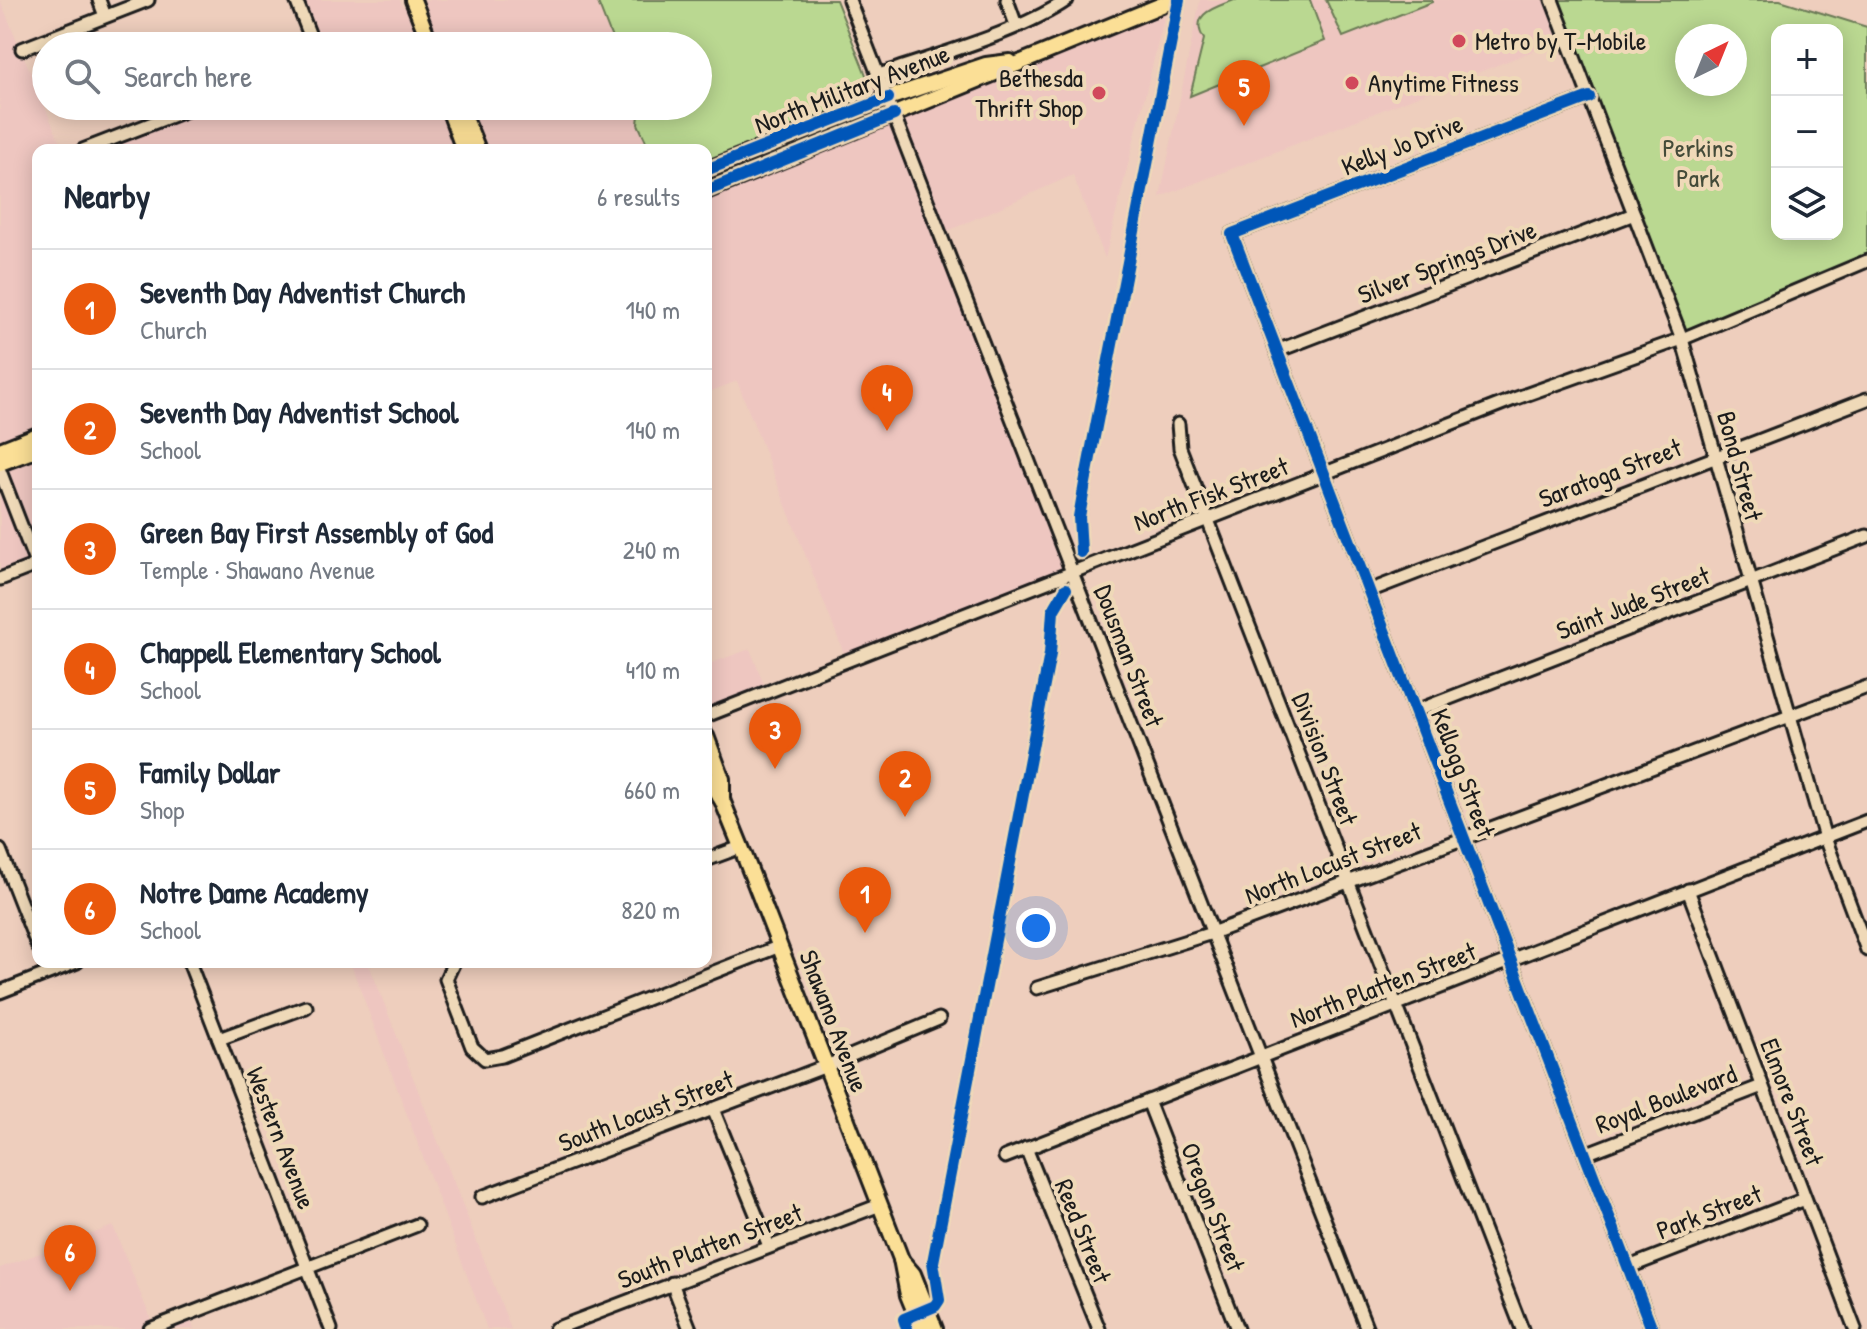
<!DOCTYPE html>
<html lang="en">
<head>
<meta charset="utf-8">
<style>
	body { margin:0; font-family:"Patrick Hand",sans-serif; background:#f2f2f3; color:#1f2937 }
	.controls { position:absolute; right:24px; top:24px; display:grid; overflow:hidden; border-radius:16px; box-shadow:0 4px 20px #0003 }
	.controls button { width:72px; height:72px; display:grid; place-items:center; padding:0; border:0; border-bottom:2px solid #e0e1e3; background:#fff; color:#1f2937; font:40px sans-serif }
	.compass { position:absolute; left:1675px; top:24px; width:72px; height:72px; border-radius:50%; background:#fff; box-shadow:0 4px 20px #0003; rotate:43deg }
	.you { position:absolute; left:1036px; top:928px; width:28px; height:28px; margin:-20px; border:6px solid #fff; border-radius:50%; background:#1a73e8; box-shadow:0 0 0 12px #1a73e833 }
	.badge { display:grid; place-items:center; width:52px; height:52px; border-radius:50%; background:#ea580c; color:#fff; font-size:26px; font-weight:700 }
	.pin { position:absolute; translate:-50% -66px; filter:drop-shadow(0 2px 4px #0008) }
	.pin::after { content:''; position:absolute; top:42px; width:28px; height:24px; background:inherit; clip-path:polygon(0 0,100% 0,50% 100%) }
	.list { margin:0; padding:0; list-style:none }
	h2 { display:flex; justify-content:space-between; align-items:center; height:104px; margin:0; padding:0 32px; font-size:34px }
	h2 small { font-size:26px; font-weight:400; color:#747a83 }
	.list li { display:grid; grid-template-columns:52px 1fr auto; gap:24px; align-items:center; box-sizing:border-box; height:120px; padding:0 32px; border-top:2px solid #e0e1e3 }
	.list b { display:block; font-size:30px; white-space:nowrap }
	.list p { margin:0; font-size:26px; white-space:nowrap; color:#747a83 }
	.list em { font-size:26px; font-style:normal; color:#747a83 }
	.icon { flex:none; width:44px; height:44px; fill:none; stroke:currentColor; stroke-width:2; stroke-linecap:round; stroke-linejoin:round }
	.map { position:relative; flex:none; width:1867px; height:1329px; overflow:hidden }
	.search { position:absolute; background:#fff; box-shadow:0 4px 20px #0003; left:32px; top:32px; width:680px; height:88px; display:flex; align-items:center; gap:20px; box-sizing:border-box; padding:0 28px; border-radius:44px; color:#747a83; font-size:30px }
	.panel { position:absolute; background:#fff; box-shadow:0 4px 20px #0003; left:32px; top:144px; width:680px; height:824px; border-radius:16px }
	.map>svg:first-child { display:block }
</style>
</head>
<body>
<div class="map">
<svg width="1867" height="1329" viewBox="0 0 1867 1329">
	<rect width="100%" height="100%" fill="#eecebd"/>
	<filter id="ink" filterUnits="userSpaceOnUse"><feTurbulence type="fractalNoise" baseFrequency=".0125" numOctaves="2"/><feDisplacementMap in="SourceGraphic" scale="16" xChannelSelector="R" yChannelSelector="G"/><feConvolveMatrix kernelMatrix="1 2 1 2 8 2 1 2 1" color-interpolation-filters="sRGB"/></filter>
	<g filter="url(#ink)">
		<g fill="#eec6c0">
			<polygon points="0,0 63,150 38,150 38,435 0,450"/>
			<polygon points="296,0 400,0 403,7 422,0 597,0 615,46 314,46"/>
			<polygon points="1200,0 1552,0 1566,38 1160,197"/>
			<polygon points="1168,2 1105,258 1073,175 941,234 1073,572 847,661 737,381 706,393 706,191"/>
			<polygon points="197,106 640,106 658,150 83,150"/>
			<polygon points="38,449 38,569 0,579 0,463"/>
			<polygon points="750,649 767,692 706,716 706,665"/>
			<polygon points="350,962 368,962 511,1329 487,1329"/>
			<polygon points="113,1226 154,1327 189,1314 194,1329 0,1329 0,1268"/>
		</g>
		<g fill="#bad891" stroke="#6b7a56" stroke-width="2" fill-rule="evenodd">
			<polygon points="597,0 836,0 872,90 868,100 706,164 706,150 650,150 638,124 640,106 698,106 698,46 615,46"/>
			<path d="M1234 0H1310L1325 41 1190 96 1204 39C1188 13 1217 7 1234 0Z"/>
			<polygon points="1326,0 1432,0 1432,2 1343,37"/>
			<path d="M1552 0H1780L1867 27V262L1682 339ZM1777 30H1837V234H1777ZM1687 36H1735V84H1687Z"/>
		</g>
		<g fill="none" stroke-linecap="round" stroke-linejoin="round">
			<defs>
				<g id="minor">
					<polyline points="99,0 105,16"/>
					<polyline points="296,0 314,46"/>
					<polyline points="849,0 1367,1329"/>
					<polyline points="1007,0 1016,25"/>
					<polyline points="1552,0 1682,339 1825,838 1867,950"/>
					<polyline points="22,49 148,0"/>
					<path d="M879 75C936 55 1019 33 1067 0"/>
					<polyline points="1589,97 1232,234 1652,1329"/>
					<polyline points="83,150 197,106"/>
					<polyline points="1277,351 1634,214"/>
					<polyline points="1178,424 1180,448 1522,1329"/>
					<polyline points="0,471 38,569"/>
					<polyline points="0,579 36,565"/>
					<polyline points="1369,591 1867,399"/>
					<polyline points="1416,711 1867,536"/>
					<polyline points="706,716 1514,399 1682,339 1867,261"/>
					<polyline points="0,850 38,947"/>
					<polyline points="706,860 741,847"/>
					<polyline points="1688,890 1855,1329"/>
					<polyline points="189,962 331,1329"/>
					<polyline points="454,962 446,979 472,1047 485,1059 502,1056 780,946"/>
					<polyline points="1037,988 1212,933 1867,687"/>
					<polyline points="0,992 77,962"/>
					<polyline points="219,1039 306,1007"/>
					<polyline points="1148,1101 1237,1329"/>
					<polyline points="713,1109 769,1246"/>
					<polyline points="1026,1148 1099,1329"/>
					<polyline points="1585,1154 1762,1086"/>
					<polyline points="1005,1157 1867,821"/>
					<polyline points="482,1197 826,1066 939,1019"/>
					<polyline points="1629,1267 1805,1199"/>
					<polyline points="672,1283 690,1329"/>
					<polyline points="150,1329 417,1225"/>
					<polyline points="555,1329 880,1205"/>
				</g>
				<g id="major">
					<polyline points="413,0 431,46"/>
					<polyline points="448,106 464,150"/>
					<polyline points="460,106 478,150"/>
					<polyline points="706,170 888,98 986,65 1010,62"/>
					<polyline points="706,191 1174,0"/>
					<polyline points="0,450 38,435"/>
					<polyline points="0,463 38,449"/>
					<polyline points="706,736 722,779 722,800"/>
					<polyline points="706,776 722,800 741,847 901,1259 908,1295 922,1329"/>
					<polyline points="901,1260 913,1274 935,1329"/>
				</g>
			</defs>
			<use href="#minor" stroke="#1c1c1c" stroke-width="17"/>
			<use href="#major" stroke="#1c1c1c" stroke-width="20"/>
			<use href="#minor" stroke="#efd9b8" stroke-width="11"/>
			<use href="#major" stroke="#fbdf96" stroke-width="14"/>
			<defs>
				<g id="cycleway">
					<polyline points="1589,97 1232,234 1652,1329"/>
					<polyline points="706,170 888,98"/>
					<polyline points="706,191 894,115"/>
					<polyline points="1081,552 1079,517 1085,483 1179,0"/>
					<polyline points="907,1329 904,1319 935,1306 939,1300 933,1262 1050,654 1053,611 1066,589"/>
				</g>
			</defs>
			<use href="#cycleway" stroke="#efd9b8" stroke-width="17"/>
			<use href="#cycleway" stroke="#0057b8" stroke-width="12"/>
		</g>
	</g>
	<g fill="#d1495b" stroke="#efd9b8" stroke-width="3">
		<circle cx="1459" cy="41" r="8"/>
		<circle cx="1352" cy="83" r="8"/>
		<circle cx="1099" cy="93" r="8"/>
	</g>
	<g text-anchor="middle" stroke-width="8" stroke-linejoin="round" paint-order="stroke">
		<g font-size="26" fill="#1c1c1c" stroke="#efd9b8" text-anchor="start">
			<text x="1475" y="50">Metro by T-Mobile</text>
			<text x="1083" y="87" text-anchor="end">Bethesda<tspan x="1083" dy="30">Thrift Shop</tspan></text>
			<text x="1368" y="92">Anytime Fitness</text>
		</g>
		<g font-size="26" fill="#1c1c1c" stroke="#efd9b8">
			<text transform="translate(852 89) rotate(-21)" y="9">North Military Avenue</text>
			<text transform="translate(1402 145) rotate(-21)" y="9">Kelly Jo Drive</text>
			<text transform="translate(1447 262) rotate(-21)" y="9">Silver Springs Drive</text>
			<text transform="translate(1740 466) rotate(75)" y="9">Bond Street</text>
			<text transform="translate(1610 473) rotate(-21)" y="9">Saratoga Street</text>
			<text transform="translate(1211 494) rotate(-21)" y="9">North Fisk Street</text>
			<text transform="translate(1633 603) rotate(-21)" y="9">Saint Jude Street</text>
			<text transform="translate(1129 656) rotate(69)" y="9">Dousman Street</text>
			<text transform="translate(1325 759) rotate(69)" y="9">Division Street</text>
			<text transform="translate(1463 773) rotate(69)" y="9">Kellogg Street</text>
			<text transform="translate(1333 863) rotate(-21)" y="9">North Locust Street</text>
			<text transform="translate(1383 985) rotate(-21)" y="9">North Platten Street</text>
			<text transform="translate(834 1021) rotate(69)" y="9">Shawano Avenue</text>
			<text transform="translate(1666 1099) rotate(-21)" y="9">Royal Boulevard</text>
			<text transform="translate(1792 1102) rotate(69)" y="9">Elmore Street</text>
			<text transform="translate(646 1111) rotate(-21)" y="9">South Locust Street</text>
			<text transform="translate(281 1138) rotate(69)" y="9">Western Avenue</text>
			<text transform="translate(1213 1207) rotate(69)" y="9">Oregon Street</text>
			<text transform="translate(1709 1212) rotate(-21)" y="9">Park Street</text>
			<text transform="translate(1083 1231) rotate(68)" y="9">Reed Street</text>
			<text transform="translate(710 1246) rotate(-21)" y="9">South Platten Street</text>
		</g>
		<g font-size="26" fill="#444b39" stroke="#efd9b8">
			<text x="1698" y="157">Perkins<tspan x="1698" dy="30">Park</tspan></text>
		</g>
	</g>
</svg>
<div class="controls">
<button>+</button>
<button>−</button>
<button><svg class="icon" aria-label="layers" viewBox="0 0 24 24"><path d="M12 4l9 5-9 5-9-5zM3 14l9 5 9-5"/></svg></button>
</div>
<svg class="compass" viewBox="-18 -18 36 36"><path d="M0-13l5 13h-10z" fill="#e53935"/><path d="M0 13l5-13h-10z" fill="#747a83"/></svg>
<div class="you"></div>
<div class="pin badge" style="left:865px;top:933px">1</div>
<div class="pin badge" style="left:905px;top:817px">2</div>
<div class="pin badge" style="left:775px;top:769px">3</div>
<div class="pin badge" style="left:887px;top:431px">4</div>
<div class="pin badge" style="left:1244px;top:126px">5</div>
<div class="pin badge" style="left:70px;top:1291px">6</div>
<div class="search"><svg class="icon" aria-label="search" viewBox="0 0 24 24"><circle cx="10" cy="10" r="6"/><path d="M15 15l6 6"/></svg>Search here</div>
<section class="panel">
<h2>Nearby<small>6 results</small></h2>
<ul class="list">
<li><span class="badge">1</span><div><b>Seventh Day Adventist Church</b><p>Church</p></div><em>140 m</em></li>
<li><span class="badge">2</span><div><b>Seventh Day Adventist School</b><p>School</p></div><em>140 m</em></li>
<li><span class="badge">3</span><div><b>Green Bay First Assembly of God</b><p>Temple · Shawano Avenue</p></div><em>240 m</em></li>
<li><span class="badge">4</span><div><b>Chappell Elementary School</b><p>School</p></div><em>410 m</em></li>
<li><span class="badge">5</span><div><b>Family Dollar</b><p>Shop</p></div><em>660 m</em></li>
<li><span class="badge">6</span><div><b>Notre Dame Academy</b><p>School</p></div><em>820 m</em></li>
</ul>
</section>
</div>
</body>
</html>
